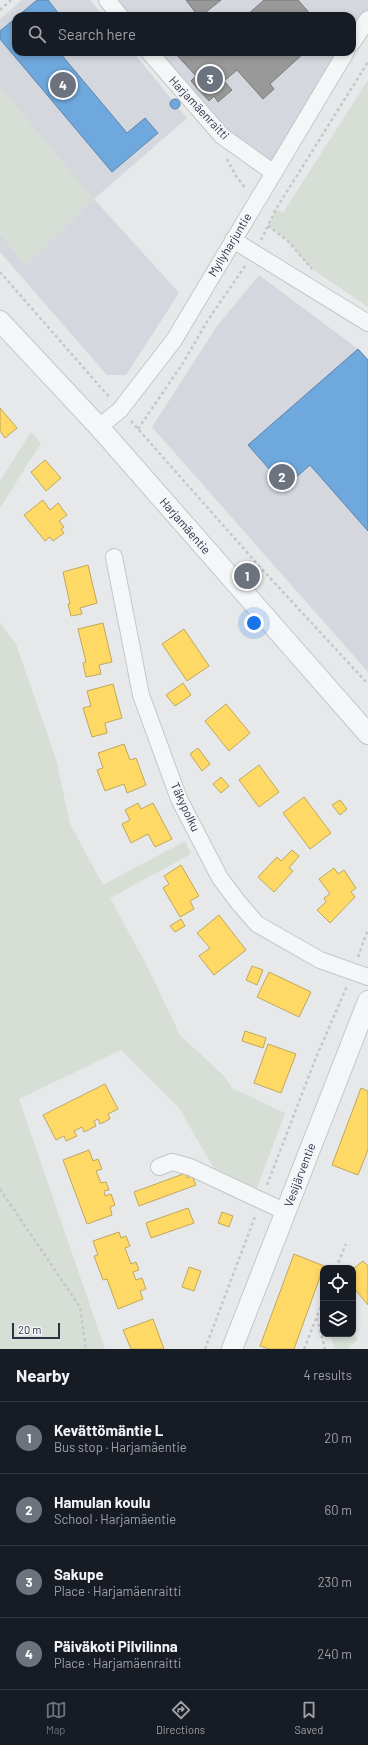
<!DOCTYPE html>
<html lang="en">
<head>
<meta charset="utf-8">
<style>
	body { margin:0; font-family:Barlow,sans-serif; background:#20242c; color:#f1f3f6 }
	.controls { position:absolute; right:12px; bottom:12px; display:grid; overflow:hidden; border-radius:8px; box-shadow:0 2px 6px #0003 }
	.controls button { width:36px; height:36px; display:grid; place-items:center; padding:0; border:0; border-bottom:1px solid #363941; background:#171b24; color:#f1f3f6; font:20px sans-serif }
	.scale { position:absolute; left:12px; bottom:10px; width:48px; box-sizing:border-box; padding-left:4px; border:2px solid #2b3445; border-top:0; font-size:11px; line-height:14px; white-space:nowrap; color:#2b3445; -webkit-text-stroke:3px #f4f6f9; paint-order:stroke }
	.you { position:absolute; left:254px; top:623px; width:14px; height:14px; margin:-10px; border:3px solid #fff; border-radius:50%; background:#1a73e8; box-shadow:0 0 0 6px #1a73e833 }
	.badge { display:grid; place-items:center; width:26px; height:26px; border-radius:50%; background:#6c737f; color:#fff; font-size:13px; font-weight:700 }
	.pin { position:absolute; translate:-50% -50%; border:2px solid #fff; box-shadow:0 1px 4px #0006 }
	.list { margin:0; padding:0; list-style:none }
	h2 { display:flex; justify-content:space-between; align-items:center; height:52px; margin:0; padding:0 16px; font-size:17px }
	h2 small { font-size:13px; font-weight:400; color:#9ea1a6 }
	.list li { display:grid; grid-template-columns:26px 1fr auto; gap:12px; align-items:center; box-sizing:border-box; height:72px; padding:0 16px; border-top:1px solid #363941 }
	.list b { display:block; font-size:15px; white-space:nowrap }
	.list p { margin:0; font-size:13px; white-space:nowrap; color:#9ea1a6 }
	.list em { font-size:13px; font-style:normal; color:#9ea1a6 }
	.icon { flex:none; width:22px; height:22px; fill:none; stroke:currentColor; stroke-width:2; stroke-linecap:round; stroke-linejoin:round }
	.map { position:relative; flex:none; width:368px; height:1349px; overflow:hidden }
	.search { position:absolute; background:#171b24; box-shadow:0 2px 6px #0003; left:12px; right:12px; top:12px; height:44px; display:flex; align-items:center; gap:10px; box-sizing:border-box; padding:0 14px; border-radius:12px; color:#9ea1a6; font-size:15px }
	.sheet { height:340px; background:#171b24 }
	nav { display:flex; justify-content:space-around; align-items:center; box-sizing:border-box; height:56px; border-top:1px solid #363941; background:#171b24; font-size:11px; color:#9ea1a6 }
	nav a { display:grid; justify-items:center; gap:2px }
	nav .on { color:#6c737f }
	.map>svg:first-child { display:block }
</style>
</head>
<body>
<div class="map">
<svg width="368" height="1349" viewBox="0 0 368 1349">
	<rect width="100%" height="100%" fill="#e6e8ea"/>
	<g fill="#d4d7dd">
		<polygon points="22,0 90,0 103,16 16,16 16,52 133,52 187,118 94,199 179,293 126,375 107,375 0,252 0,19"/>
		<polygon points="107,0 368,0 368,19 352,43 352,16 120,16"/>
		<polygon points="149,52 346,52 274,173 222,136"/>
		<polygon points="259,275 358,349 368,360 368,672 152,427 217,326"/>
	</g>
	<g fill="#d6ded6">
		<polygon points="368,80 368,307 311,268 287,240 268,226 276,209 283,213"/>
		<polygon points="0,86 94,199 26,266 0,234"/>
		<polygon points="31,432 41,443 0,508 0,481"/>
		<polygon points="0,623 16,644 56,759 70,824 103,885 185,841 191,854 110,898 146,964 180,1035 225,1077 232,1088 285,1113 257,1188 217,1174 179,1108 121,1050 19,1099 105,1349 0,1349"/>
		<polygon points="353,1333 358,1339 347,1349 335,1349 330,1334"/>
	</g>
	<g fill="#ffd966" stroke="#bfa85c">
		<polygon points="0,408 17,428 5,438 0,431"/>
		<polygon points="45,460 61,478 46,491 31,472"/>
		<polygon points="43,500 50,510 58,503 67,515 59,521 64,527 61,529 64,533 53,541 50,537 45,541 24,515"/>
		<polygon points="88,565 97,603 80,608 82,614 71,616 68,604 70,604 63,572"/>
		<polygon points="103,623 112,662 99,665 101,674 86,677 83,663 86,662 78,629"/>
		<polygon points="184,629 209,666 187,681 162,644"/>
		<polygon points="183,683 191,695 175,706 166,695"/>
		<polygon points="113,684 122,718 105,723 107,733 92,737 83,708 91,706 87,691"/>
		<polygon points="226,704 250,733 229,751 205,721"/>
		<polygon points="124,744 130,760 136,758 146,785 127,793 124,784 105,791 97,770 103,768 98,753"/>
		<polygon points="198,748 210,764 202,771 190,754"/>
		<polygon points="259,765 279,792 259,807 239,780"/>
		<polygon points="221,777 229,786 221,793 213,784"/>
		<polygon points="304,797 331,833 310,849 283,813"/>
		<polygon points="340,800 347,809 340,815 332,805"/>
		<polygon points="138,803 141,809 153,803 172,839 155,847 148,834 131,843 122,824 130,820 125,810"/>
		<polygon points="292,850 299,856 289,868 293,871 274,892 258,877 277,857 281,861"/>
		<polygon points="181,865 199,896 190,901 194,909 180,917 163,888 169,884 164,876"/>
		<polygon points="334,868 338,874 344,870 356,888 351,892 355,897 330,923 317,910 326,902 324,898 330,894 319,879"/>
		<polygon points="219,915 246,950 214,975 199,956 210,948 197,933"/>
		<polygon points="181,919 185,926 175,932 170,926"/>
		<polygon points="252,966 263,970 257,985 246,980"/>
		<polygon points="269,972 311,992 299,1017 257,997"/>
		<polygon points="245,1031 266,1038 263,1048 242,1041"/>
		<polygon points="268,1044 296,1054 281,1093 254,1083"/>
		<polygon points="105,1084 118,1109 108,1114 110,1119 100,1124 98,1119 94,1121 96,1126 84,1132 82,1127 74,1131 77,1136 66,1141 64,1136 56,1140 43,1115"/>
		<polygon points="361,1088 368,1091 368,1150 358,1175 332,1165"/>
		<polygon points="89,1150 93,1161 98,1159 102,1169 96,1171 101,1183 106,1182 109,1190 104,1191 105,1196 111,1194 115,1205 110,1207 112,1215 87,1224 63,1160"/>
		<polygon points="186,1173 187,1178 192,1176 196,1185 139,1206 134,1192"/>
		<polygon points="188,1208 194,1223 151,1238 146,1223"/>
		<polygon points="222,1212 233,1216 229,1227 218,1223"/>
		<polygon points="119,1232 121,1238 126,1236 130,1246 125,1248 131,1264 136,1262 139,1270 133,1272 136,1280 142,1278 146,1289 140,1291 143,1299 118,1309 107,1279 103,1280 94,1256 98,1255 93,1241"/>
		<polygon points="294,1254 324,1266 294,1349 269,1349 260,1346"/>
		<polygon points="363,1261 368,1266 368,1305 353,1287 353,1269"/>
		<polygon points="189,1267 201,1271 194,1291 182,1287"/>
		<polygon points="153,1319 164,1349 131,1349 123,1330"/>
	</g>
	<g fill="#6fa8dc" stroke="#5b85af">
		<polygon points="37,0 48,0 59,14 57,16 18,16"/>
		<polygon points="16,18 16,52 59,52 127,133 145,118 158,133 112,172 0,39 0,31"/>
		<circle cx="175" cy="104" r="5"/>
		<polygon points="358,349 368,360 368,531 310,465 285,487 248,445"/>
	</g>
	<g fill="#999" stroke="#787b80">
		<polygon points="186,0 221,0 201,16 198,16"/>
		<polygon points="264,0 298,0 312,16 246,16"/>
		<polygon points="305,52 270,84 274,89 263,99 237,70 224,81 232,90 218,102 214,96 209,101 191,81 196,76 175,53"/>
	</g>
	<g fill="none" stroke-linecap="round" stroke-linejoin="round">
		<defs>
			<g id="minor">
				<polyline points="107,0 120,16"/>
				<polyline points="352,43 368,19"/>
				<polyline points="149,52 222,136 274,173"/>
				<polyline points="233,240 368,323"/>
				<polyline points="99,427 120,410 174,340 346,52"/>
				<polyline points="114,557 141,695 179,799 220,878 238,902 257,924 320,960 368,977"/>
				<polyline points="159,1167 172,1162 190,1167 286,1212"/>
			</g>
			<g id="tertiary">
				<polyline points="0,321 99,427 368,734"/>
				<polyline points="232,1349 368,1001"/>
			</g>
		</defs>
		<use href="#minor" stroke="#c4c6c8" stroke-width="18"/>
		<use href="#tertiary" stroke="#c4c6c8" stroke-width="22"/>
		<g stroke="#c5c6ca" stroke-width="2.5" stroke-dasharray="3 3" stroke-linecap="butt">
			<polyline points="0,10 11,0"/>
			<polyline points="227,159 236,176 246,189"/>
			<polyline points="268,226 287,240 312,269"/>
			<polyline points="261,240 276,209 368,62"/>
			<polyline points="0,272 110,398"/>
			<polyline points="131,421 259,566 368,684"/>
			<polyline points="138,429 183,363 208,320 245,266"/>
			<polyline points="250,573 259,566"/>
			<polyline points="358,957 368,929"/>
			<polyline points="267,1185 315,1060 347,986"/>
			<polyline points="0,1189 80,1307 86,1349"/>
			<polyline points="336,1268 346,1244"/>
			<polyline points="317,1318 325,1349"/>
			<polyline points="205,1349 256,1214"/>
			<polyline points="304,1349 323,1301"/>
		</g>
		<use href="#minor" stroke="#f5f6f7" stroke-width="16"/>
		<use href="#tertiary" stroke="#f5f6f7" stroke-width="20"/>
	</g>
	<g text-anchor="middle" stroke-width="4" stroke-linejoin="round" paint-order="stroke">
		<g font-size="12" fill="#2b3445" stroke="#f4f6f9">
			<text transform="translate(199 108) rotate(47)" y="4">Harjamäenraitti</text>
			<text transform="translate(230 245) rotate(-59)" y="4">Myllyharjuntie</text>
			<text transform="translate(185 526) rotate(49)" y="4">Harjamäentie</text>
			<text transform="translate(185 807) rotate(65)" y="4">Täkypolku</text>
			<text transform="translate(300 1175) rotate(-69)" y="4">Vesijärventie</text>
		</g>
	</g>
</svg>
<div class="controls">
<button><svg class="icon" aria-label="locate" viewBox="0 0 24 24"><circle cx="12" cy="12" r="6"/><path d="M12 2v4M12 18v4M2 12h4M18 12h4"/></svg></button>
<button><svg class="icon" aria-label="layers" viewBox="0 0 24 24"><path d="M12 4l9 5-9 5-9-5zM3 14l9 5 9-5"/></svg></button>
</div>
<div class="scale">20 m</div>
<div class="you"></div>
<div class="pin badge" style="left:247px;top:576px">1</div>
<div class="pin badge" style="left:282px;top:477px">2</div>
<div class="pin badge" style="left:210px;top:79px">3</div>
<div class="pin badge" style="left:63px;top:85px">4</div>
<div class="search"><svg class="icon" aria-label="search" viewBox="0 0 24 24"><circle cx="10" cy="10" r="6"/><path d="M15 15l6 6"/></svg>Search here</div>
</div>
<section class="sheet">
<h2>Nearby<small>4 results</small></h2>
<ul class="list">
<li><span class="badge">1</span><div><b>Kevättömäntie L</b><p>Bus stop · Harjamäentie</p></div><em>20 m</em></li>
<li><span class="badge">2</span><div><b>Hamulan koulu</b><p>School · Harjamäentie</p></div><em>60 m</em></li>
<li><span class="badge">3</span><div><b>Sakupe</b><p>Place · Harjamäenraitti</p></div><em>230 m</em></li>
<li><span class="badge">4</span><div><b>Päiväkoti Pilvilinna</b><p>Place · Harjamäenraitti</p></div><em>240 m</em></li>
</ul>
</section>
<nav>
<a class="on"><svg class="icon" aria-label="map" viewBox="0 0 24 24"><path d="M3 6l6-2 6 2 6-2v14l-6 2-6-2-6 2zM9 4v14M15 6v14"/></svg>Map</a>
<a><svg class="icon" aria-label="directions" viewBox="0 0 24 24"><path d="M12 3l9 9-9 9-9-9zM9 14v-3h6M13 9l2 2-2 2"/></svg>Directions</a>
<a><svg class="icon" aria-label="saved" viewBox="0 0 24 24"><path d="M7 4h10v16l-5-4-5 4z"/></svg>Saved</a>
</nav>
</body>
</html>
